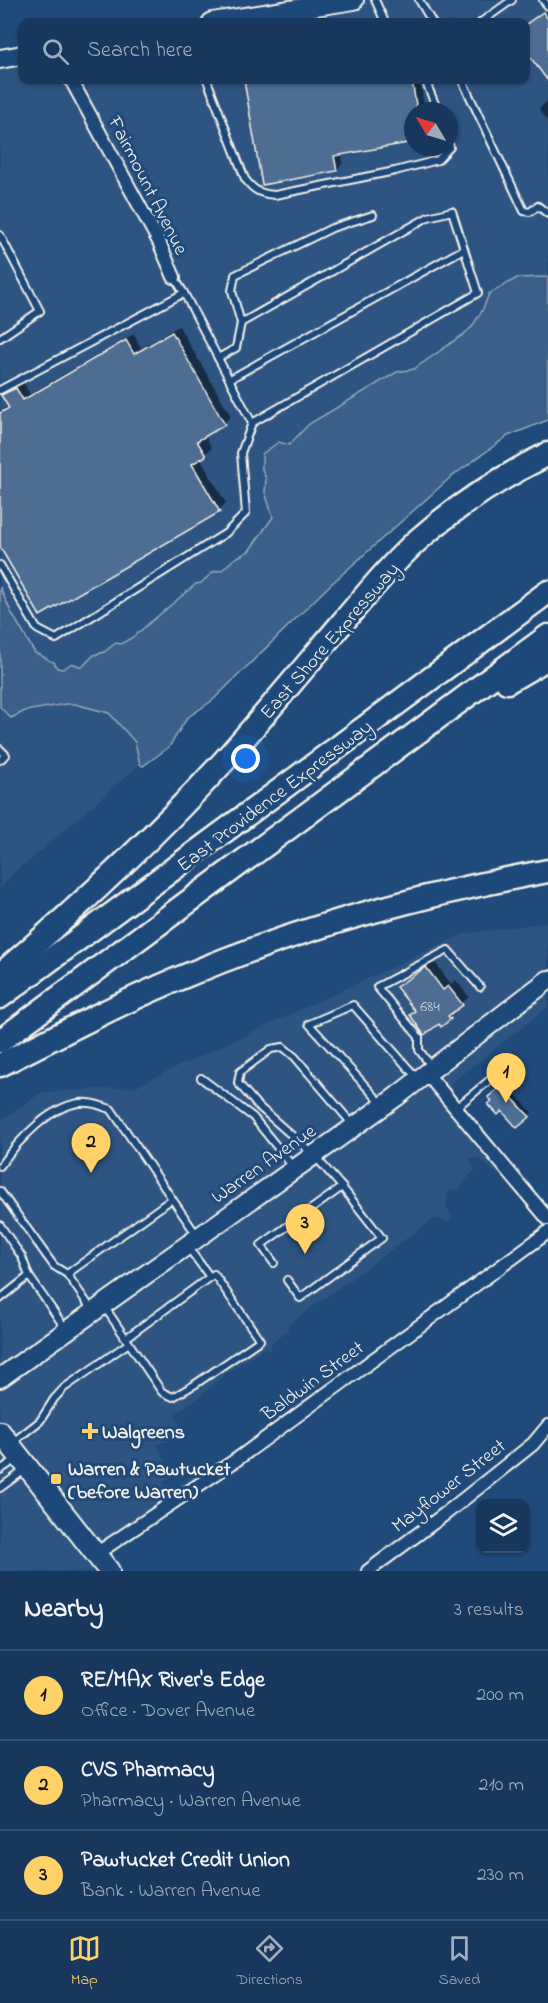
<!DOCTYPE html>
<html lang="en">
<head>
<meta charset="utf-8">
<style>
	body { margin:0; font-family:"Indie Flower",sans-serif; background:#244365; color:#f1f3f6 }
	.controls { position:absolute; right:18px; bottom:18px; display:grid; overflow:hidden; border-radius:12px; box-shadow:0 2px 4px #0004 }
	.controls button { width:54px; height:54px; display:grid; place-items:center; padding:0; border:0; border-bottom:2px solid #365272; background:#17385c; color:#f1f3f6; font:30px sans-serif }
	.compass { position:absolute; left:404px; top:102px; width:54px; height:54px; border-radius:50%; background:#17385c; box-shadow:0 2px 4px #0004; rotate:308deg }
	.you { position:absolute; left:246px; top:759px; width:21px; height:21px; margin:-15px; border:4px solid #fff; border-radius:50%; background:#1a73e8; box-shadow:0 0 0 9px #1a73e833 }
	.badge { display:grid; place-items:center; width:39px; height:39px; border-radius:50%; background:#ffd166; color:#111; font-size:20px; font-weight:700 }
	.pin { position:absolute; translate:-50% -50px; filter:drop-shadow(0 2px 3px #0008) }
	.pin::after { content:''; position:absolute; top:32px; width:21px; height:18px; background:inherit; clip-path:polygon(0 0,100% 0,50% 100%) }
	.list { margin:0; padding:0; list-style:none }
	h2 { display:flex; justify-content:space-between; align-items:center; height:78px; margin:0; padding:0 24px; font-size:26px }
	h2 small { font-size:20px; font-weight:400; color:#9eacbb }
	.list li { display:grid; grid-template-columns:39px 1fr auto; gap:18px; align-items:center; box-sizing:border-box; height:90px; padding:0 24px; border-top:2px solid #365272 }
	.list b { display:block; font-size:22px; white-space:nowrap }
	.list p { margin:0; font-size:20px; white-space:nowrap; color:#9eacbb }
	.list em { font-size:20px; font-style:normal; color:#9eacbb }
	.icon { flex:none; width:33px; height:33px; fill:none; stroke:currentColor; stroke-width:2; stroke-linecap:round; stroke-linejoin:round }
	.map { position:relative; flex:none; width:548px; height:1571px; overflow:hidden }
	.search { position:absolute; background:#17385c; box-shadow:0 2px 4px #0004; left:18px; right:18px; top:18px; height:66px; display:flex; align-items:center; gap:15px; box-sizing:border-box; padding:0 21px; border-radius:12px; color:#9eacbb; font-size:22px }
	.sheet { height:348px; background:#17385c }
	nav { display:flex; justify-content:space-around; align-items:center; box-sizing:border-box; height:84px; border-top:2px solid #365272; background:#17385c; font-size:16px; color:#9eacbb }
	nav a { display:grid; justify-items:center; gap:3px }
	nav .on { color:#ffd166 }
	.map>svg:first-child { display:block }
</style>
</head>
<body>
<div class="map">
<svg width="548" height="1571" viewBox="0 0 548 1571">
	<rect width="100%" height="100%" fill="#1f4a7a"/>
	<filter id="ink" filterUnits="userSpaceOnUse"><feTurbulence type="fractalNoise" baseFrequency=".0167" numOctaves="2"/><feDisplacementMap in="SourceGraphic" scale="12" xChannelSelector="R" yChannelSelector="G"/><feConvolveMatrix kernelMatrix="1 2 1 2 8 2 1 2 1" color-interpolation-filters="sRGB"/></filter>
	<g filter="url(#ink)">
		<g fill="#2d5581" fill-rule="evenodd">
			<path d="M317 0H548V277L517 278 489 294 482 311 472 327 464 334 414 369 397 372 309 424 262 469 266 479 265 492 273 517 249 551 234 559 222 570 213 572 201 583 196 584 133 637 121 644 116 643 104 652 94 655 82 667 57 668 35 653 11 612 0 587V58L22 54V80H526V22H223ZM413 111H449V147H413Z"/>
			<polygon points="66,704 75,704 109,713 135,742 140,764 42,850 26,864 21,865 0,889 0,707 11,718 25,711"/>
			<polygon points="548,922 548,1007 450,1084 457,1107 507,1170 503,1178 501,1178 484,1162 475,1158 469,1159 475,1169 459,1189 448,1191 446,1206 451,1216 450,1222 435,1218 289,1324 287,1331 271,1343 270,1350 265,1348 248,1358 224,1375 196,1400 191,1402 174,1415 181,1425 169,1440 157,1445 171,1471 163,1484 167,1486 176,1486 199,1471 202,1484 101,1558 110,1571 0,1571 0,1121 42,1092 134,1087 463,934"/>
		</g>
		<path fill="#3a5f88" stroke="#97a8b8" stroke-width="1.5" d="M548 277V420L508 436 451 477 329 586 213 700 187 718 169 747 143 766 140 764 135 742 109 713 75 704H66L25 711 11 718 0 707V587L11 612 35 653C44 655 47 661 54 662L57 668 63 669 72 663 82 667 94 655 104 652 116 643 121 644 133 637 196 584 201 583 213 572 222 570 234 559 249 551 273 517 265 492 266 479 262 469V454L279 442 289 445 309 424 397 372 414 369 464 334 472 327 482 311 489 294 517 278Z"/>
		<g fill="#0007">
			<polygon points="548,8 548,78 526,48 526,25"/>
			<polygon points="245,80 420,80 425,111 413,111 413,140 342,153 343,163 336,170 263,183"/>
			<polygon points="548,100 548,122 539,109"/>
			<polygon points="179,326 231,416 224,423 204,435 212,448 200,458 226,503 219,510 40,614 0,544 0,411 9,406 3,395 10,388 23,382 30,394 134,334 141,348"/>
			<polygon points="434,961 451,984 456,980 469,997 455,1009 457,1011 450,1018 416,1011 398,987 405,980"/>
			<polygon points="505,1084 532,1112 517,1126 490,1097"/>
		</g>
		<g fill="#4d6e92" stroke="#f4f1e8" stroke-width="1.5">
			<polygon points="543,12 548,19 548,81 525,50 525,25"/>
			<polygon points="244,80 412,80 417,111 413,111 413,142 334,156 337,171 262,185"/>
			<polygon points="172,332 225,425 197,441 206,456 192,464 220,512 40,616 0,547 0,413 9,408 1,395 16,388 23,400 126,340 134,354"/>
			<polygon points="426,967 443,990 448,986 463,1005 448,1016 451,1019 441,1027 439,1024 424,1035 410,1015 415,1011 396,987"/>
			<polygon points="501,1086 530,1117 517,1128 502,1111 498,1115 488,1104 492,1101 488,1097"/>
		</g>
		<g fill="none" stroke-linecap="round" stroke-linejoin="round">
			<defs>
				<g id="service">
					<polyline points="375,0 385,22"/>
					<polyline points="419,0 432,22"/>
					<polyline points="543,0 548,6"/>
					<polyline points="481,22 512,0"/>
					<path d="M207 80 245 179C254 191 261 194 275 195L395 171 438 160 450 147 449 144"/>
					<polyline points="425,80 438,111"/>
					<polyline points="462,80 524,211 530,212 538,206 548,214"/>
					<polyline points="0,235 40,311 0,338"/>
					<polyline points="241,323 232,291 235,275 332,228 373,215"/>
					<polyline points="218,358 236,348 241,323 428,217 452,211 478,293 252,423"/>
					<polyline points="230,379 464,249"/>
					<polyline points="0,390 184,293"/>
					<polyline points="0,565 37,629 56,639 226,533 246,513 241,453 252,423 184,293 174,277"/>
					<polyline points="0,749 6,755 0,760"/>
					<polyline points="431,1066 419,1050 419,1037 377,987 448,950 480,987"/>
					<polyline points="201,1078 253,1117 294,1168"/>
					<polyline points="381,1103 309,1024 353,1005 416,1077"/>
					<polyline points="456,1108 504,1068"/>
					<path d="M0 1166C18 1141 54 1100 88 1103 95 1103 103 1107 111 1109L198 1237"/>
					<polyline points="0,1191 54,1266 67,1274 92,1310"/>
					<polyline points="0,1225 22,1257 29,1276 65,1328"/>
					<polyline points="187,1246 210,1277"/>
					<polyline points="274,1263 261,1245 342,1187"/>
					<polyline points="67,1274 172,1199"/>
					<polyline points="287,1280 300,1298 382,1238 342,1187 314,1155 257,1105 238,1083 240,1072 271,1049 283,1047 295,1057 354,1126"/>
					<polyline points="0,1299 29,1276"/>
					<polyline points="104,1306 162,1392 173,1397 194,1385 260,1340 214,1274 126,1338"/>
					<polyline points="13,1442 40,1421 54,1399 64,1388 129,1343"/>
					<polyline points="0,1470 17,1459"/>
					<polyline points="0,1488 26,1469"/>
				</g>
				<g id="minor">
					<polyline points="71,80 159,242 174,277"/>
					<polyline points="427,1074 548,1219"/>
					<polyline points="96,1554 236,1460 548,1232"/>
					<polyline points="368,1571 445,1514 533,1444 548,1426"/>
				</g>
				<g id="secondary">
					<polyline points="212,22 354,0"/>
					<polyline points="0,59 22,55"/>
					<polyline points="0,1378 396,1097 548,980"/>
				</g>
				<polyline id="primary" points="0,1432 109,1571"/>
				<g id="motorway">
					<polyline points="507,682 548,658"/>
					<path d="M0 975C79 907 154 838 224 761 264 716 303 669 342 623 367 594 391 564 419 539 458 505 501 477 548 454"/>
					<polyline points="0,997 548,592"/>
					<polyline points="0,1041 548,636"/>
					<path d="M0 1065C61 1034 121 1002 185 976 301 927 424 894 548 871"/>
				</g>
			</defs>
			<use href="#service" stroke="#f4f1e8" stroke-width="10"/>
			<use href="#minor" stroke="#f4f1e8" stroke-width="16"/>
			<use href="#secondary" stroke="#f4f1e8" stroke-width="22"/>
			<use href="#primary" stroke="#f4f1e8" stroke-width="24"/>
			<use href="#motorway" stroke="#f4f1e8" stroke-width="27"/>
			<use href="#service" stroke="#1f4a7a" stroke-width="6"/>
			<use href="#minor" stroke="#1f4a7a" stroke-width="12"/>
			<use href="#secondary" stroke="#1f4a7a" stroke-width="18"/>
			<use href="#primary" stroke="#1f4a7a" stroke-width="20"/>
			<use href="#motorway" stroke="#1f4a7a" stroke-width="22"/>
		</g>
	</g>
	<g fill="#ffd166" stroke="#1f4a7a" stroke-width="2">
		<path d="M87 1422h6v6h6v6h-6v6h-6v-6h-6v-6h6z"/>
		<rect x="50" y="1473" width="12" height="12" rx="3"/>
	</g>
	<g text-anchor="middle" stroke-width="6" stroke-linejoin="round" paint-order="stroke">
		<g font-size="16" fill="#cad0d2">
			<text x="430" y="1011">684</text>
		</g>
		<g font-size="20" fill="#f4f1e8" stroke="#1f4a7a">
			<text transform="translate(149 185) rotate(63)" y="7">Fairmount Avenue</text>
			<text transform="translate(329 640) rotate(-49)" y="7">East Shore Expressway</text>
			<text transform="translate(274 795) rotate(-37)" y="7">East Providence Expressway</text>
			<text transform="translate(263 1163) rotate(-35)" y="7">Warren Avenue</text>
			<text transform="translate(312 1380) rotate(-36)" y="7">Baldwin Street</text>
			<text transform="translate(448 1485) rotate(-38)" y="7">Mayflower Street</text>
		</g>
		<g font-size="20" font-weight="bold" fill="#f4f1e8" stroke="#1f4a7a" text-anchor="start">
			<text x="102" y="1438">Walgreens</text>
			<text x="68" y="1475">Warren &amp; Pawtucket<tspan x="68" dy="23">(before Warren)</tspan></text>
		</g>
	</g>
</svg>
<div class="controls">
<button><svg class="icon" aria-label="layers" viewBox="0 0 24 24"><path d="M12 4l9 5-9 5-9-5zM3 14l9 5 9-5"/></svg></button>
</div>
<svg class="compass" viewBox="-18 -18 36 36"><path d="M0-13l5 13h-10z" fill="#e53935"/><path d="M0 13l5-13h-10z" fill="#9eacbb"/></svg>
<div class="you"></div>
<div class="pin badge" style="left:506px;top:1103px">1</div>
<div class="pin badge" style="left:91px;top:1173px">2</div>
<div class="pin badge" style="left:305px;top:1254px">3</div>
<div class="search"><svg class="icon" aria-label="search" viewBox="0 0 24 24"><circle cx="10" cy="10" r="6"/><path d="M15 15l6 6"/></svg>Search here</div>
</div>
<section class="sheet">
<h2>Nearby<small>3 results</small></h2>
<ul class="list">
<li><span class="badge">1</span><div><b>RE/MAX River's Edge</b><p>Office · Dover Avenue</p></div><em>200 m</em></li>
<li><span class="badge">2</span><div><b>CVS Pharmacy</b><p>Pharmacy · Warren Avenue</p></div><em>210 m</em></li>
<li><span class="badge">3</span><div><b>Pawtucket Credit Union</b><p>Bank · Warren Avenue</p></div><em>230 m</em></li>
</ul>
</section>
<nav>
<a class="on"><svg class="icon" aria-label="map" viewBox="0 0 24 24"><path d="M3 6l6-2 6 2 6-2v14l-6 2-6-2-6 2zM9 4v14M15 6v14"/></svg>Map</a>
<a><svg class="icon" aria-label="directions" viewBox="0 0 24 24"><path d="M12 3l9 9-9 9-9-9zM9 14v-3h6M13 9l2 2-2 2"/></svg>Directions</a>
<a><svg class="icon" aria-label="saved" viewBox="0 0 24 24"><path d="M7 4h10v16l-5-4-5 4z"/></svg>Saved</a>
</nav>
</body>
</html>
